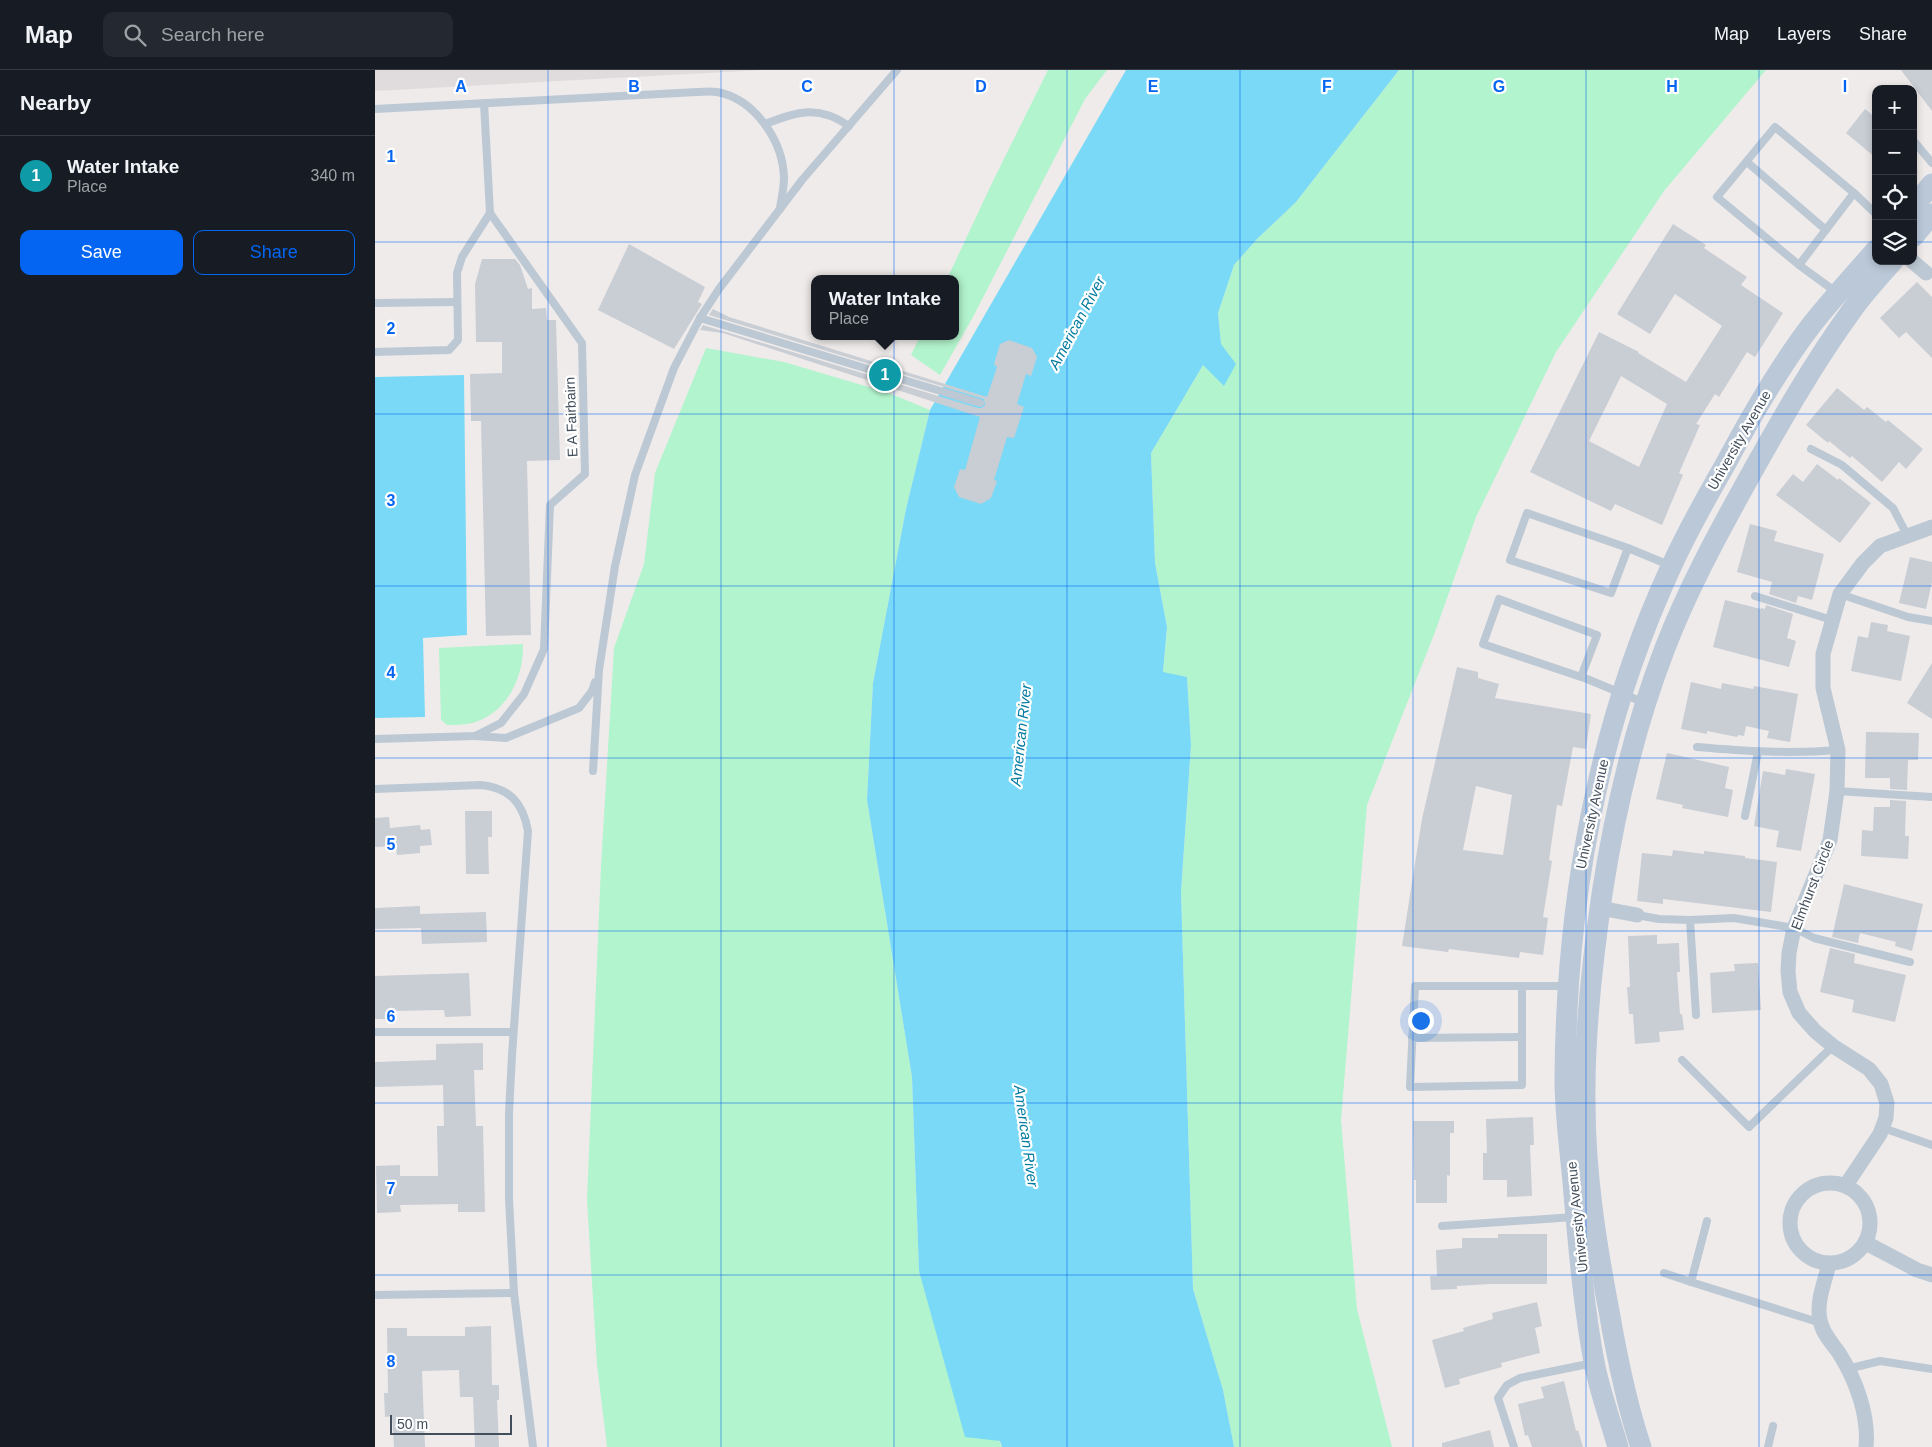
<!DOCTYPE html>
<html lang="en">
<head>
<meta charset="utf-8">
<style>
	body { margin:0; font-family:Arial,sans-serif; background:#242831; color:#f1f3f6 }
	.controls { position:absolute; right:15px; top:15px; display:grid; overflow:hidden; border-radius:10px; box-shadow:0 2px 8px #0003 }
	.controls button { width:45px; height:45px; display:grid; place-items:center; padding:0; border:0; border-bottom:1px solid #363941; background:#171b24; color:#f1f3f6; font:25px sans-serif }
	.scale { position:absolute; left:15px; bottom:12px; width:122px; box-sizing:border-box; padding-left:5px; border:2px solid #424e5b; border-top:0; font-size:14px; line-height:18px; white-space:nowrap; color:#424e5b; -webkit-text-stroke:4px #fff; paint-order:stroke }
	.you { position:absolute; left:1045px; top:950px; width:18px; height:18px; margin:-12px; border:4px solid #fff; border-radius:50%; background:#1a73e8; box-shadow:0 0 0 8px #1a73e833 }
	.badge { display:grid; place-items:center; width:32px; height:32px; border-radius:50%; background:#0365f1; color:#fff; font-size:16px; font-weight:700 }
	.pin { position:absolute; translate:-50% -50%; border:2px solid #fff; box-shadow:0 1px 5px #0006 }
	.popup { position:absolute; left:436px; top:205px; width:148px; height:65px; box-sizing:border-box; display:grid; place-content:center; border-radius:10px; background:#171b24; filter:drop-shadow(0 1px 4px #0005); font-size:16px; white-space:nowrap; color:#9ea1a6 }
	.popup b { font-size:19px; color:#f1f3f6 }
	.popup::after { content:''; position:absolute; left:50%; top:100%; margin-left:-10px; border:10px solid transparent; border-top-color:#171b24 }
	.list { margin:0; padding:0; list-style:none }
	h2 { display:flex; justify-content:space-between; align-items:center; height:65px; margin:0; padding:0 20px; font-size:21px }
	h2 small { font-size:16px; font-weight:400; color:#9ea1a6 }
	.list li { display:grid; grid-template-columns:32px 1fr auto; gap:15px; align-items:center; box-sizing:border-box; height:80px; padding:0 20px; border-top:1px solid #363941 }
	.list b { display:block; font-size:19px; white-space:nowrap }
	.list p { margin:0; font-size:16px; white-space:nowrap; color:#9ea1a6 }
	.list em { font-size:16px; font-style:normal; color:#9ea1a6 }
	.actions { display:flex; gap:10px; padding:15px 20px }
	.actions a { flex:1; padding:11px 0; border:1px solid #0365f1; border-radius:10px; text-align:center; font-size:18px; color:#0365f1 }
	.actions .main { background:#0365f1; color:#fff }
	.icon { flex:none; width:28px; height:28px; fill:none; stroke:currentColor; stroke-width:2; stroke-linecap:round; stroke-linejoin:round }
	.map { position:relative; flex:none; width:1557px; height:1377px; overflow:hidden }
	header { display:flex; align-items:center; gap:30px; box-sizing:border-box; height:70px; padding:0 25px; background:#171b24; border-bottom:1px solid #363941 }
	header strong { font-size:24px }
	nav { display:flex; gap:28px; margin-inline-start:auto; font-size:18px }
	.search { width:350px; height:45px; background:#242831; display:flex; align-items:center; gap:12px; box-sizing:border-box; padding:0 18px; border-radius:10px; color:#9ea1a6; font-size:19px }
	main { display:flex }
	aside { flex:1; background:#171b24 }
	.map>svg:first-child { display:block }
</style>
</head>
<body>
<header>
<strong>Map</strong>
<div class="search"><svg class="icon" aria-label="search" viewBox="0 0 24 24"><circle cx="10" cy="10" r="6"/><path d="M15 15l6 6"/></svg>Search here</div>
<nav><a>Map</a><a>Layers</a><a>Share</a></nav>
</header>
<main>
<aside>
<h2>Nearby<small></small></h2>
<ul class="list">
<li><span class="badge" style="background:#0f9aa8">1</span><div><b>Water Intake</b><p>Place</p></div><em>340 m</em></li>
</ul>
<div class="actions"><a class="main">Save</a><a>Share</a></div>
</aside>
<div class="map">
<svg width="1557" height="1377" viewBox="0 0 1557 1377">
	<rect width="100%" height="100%" fill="#efebeb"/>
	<polygon fill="#e0dcdd" points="0,0 388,0 0,21"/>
	<g fill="#b2f4cd">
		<polygon points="673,0 732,0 710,29 598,247 565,305 536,285 545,266 580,266 580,209 572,209 617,113"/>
		<polygon points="1024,0 1391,0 1289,121 1181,282 1101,447 1060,562 992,735 966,1050 982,1239 1017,1377 859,1377 848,1320 818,1219 806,822 816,675 812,607 788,603 792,557 780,493 776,383 828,295 846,274 843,243 859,195 882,169 921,132"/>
		<polygon points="331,278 409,292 514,323 555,340 531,439 498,613 492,730 537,1007 544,1201 627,1377 232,1377 222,1295 212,1130 226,796 239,578 269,494 280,403"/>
		<path d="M148 574C149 609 130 647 92 654 85 655 78 655 72 655L66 650 64 578Z"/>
	</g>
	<g fill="#79d9f6">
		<polygon points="751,0 1024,0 921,132 882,169 859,195 843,243 846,274 861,294 849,316 828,295 776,383 780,493 792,557 788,602 812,607 816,675 806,822 818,1219 848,1320 859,1377 627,1377 625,1371 590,1367 544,1201 537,1007 492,730 498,613 531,439 555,340"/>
		<polygon points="89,305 92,565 48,568 50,647 0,648 0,307"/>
	</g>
	<g fill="#c9cdd4" fill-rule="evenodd">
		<polygon points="1526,0 1557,0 1557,41"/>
		<polygon points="1490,39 1501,48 1501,88 1471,63"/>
		<path d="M1298 154 1331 175 1329 178 1372 207 1366 215 1408 243 1380 287 1372 282 1344 327 1340 324 1321 354 1325 355 1304 403 1308 405 1287 455 1240 434 1236 441 1155 402 1224 262 1264 282 1263 283 1311 312 1347 256 1300 224 1275 264 1242 244ZM1246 306 1292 334 1264 397 1214 371Z"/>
		<polygon points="254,174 330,217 323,232 327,234 299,279 223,240"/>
		<polygon points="107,189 140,189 145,195 153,219 157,218 157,239 171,238 172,250 181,250 185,390 152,391 156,565 111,566 106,351 96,351 95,304 127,303 127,272 101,272 100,214"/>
		<polygon points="1542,212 1557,227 1557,288 1531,262 1524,268 1505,248"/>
		<polygon points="338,239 354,247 612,327 622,297 619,294 625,274 634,270 657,278 662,287 656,306 651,304 642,334 649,337 639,368 632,367 619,410 622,411 616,428 606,434 584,427 579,417 585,399 590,400 605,347 348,263 325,260 328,255 603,338 607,338 610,335 609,329 334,245"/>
		<polygon points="1462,318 1489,340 1492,337 1511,352 1513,350 1548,379 1531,399 1524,392 1507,412 1477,386 1475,388 1454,371 1453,373 1431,355"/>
		<polygon points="1442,394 1463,410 1464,408 1496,433 1465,473 1401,425 1418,404 1428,412"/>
		<polygon points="1375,454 1402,461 1399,471 1449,484 1437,530 1423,526 1421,533 1394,524 1397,512 1362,502"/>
		<polygon points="1535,487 1557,492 1557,512 1551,539 1524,533"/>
		<polygon points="1350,530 1386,539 1386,538 1390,539 1391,535 1418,544 1412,568 1421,571 1414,597 1338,577"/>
		<polygon points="1496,552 1513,555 1512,561 1535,566 1526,611 1476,601 1483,566 1493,568"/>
		<polygon points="1557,593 1557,649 1532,633"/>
		<path d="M1082 597 1103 602V608L1124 614 1120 628 1216 644 1211 679 1198 677 1187 736 1182 735 1174 790 1177 791 1168 847 1173 848 1168 885 1145 882 1144 888 1074 879 1073 882 1027 876 1047 749ZM1101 716 1137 725 1128 785 1088 780Z"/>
		<polygon points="1316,612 1346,619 1347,613 1378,619 1379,616 1423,624 1415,672 1392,668 1394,661 1371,656 1369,666 1363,665 1362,667 1332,661 1332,664 1306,659"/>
		<polygon points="1491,662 1544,663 1543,690 1533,690 1532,720 1515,719 1515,708 1490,708"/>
		<polygon points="1292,683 1354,697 1350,718 1358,720 1353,747 1307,738 1308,735 1281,729"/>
		<polygon points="1411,699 1440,704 1426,781 1401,777 1404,761 1379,756 1388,701 1410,705"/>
		<polygon points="1515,730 1531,731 1530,766 1534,766 1533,789 1486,786 1487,760 1498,761 1499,737 1515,737"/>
		<polygon points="90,741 117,741 117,767 113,767 114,804 91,804"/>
		<polygon points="14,747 15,758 45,755 46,760 55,759 57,775 45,776 45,783 22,785 21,776 0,777 0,748"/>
		<polygon points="1298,780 1329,784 1329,781 1370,786 1370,788 1402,792 1396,842 1288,829 1288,834 1262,831 1267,783 1297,786"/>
		<polygon points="1469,814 1548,834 1537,881 1520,876 1521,872 1485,863 1483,873 1457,867"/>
		<polygon points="45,836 45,844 111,842 112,872 47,874 46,858 0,859 0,838"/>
		<polygon points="1282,865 1282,874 1304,873 1305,902 1302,902 1305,944 1307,944 1309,960 1284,962 1285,972 1260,974 1258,944 1254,944 1252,917 1255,917 1253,866"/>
		<polygon points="1455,878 1480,884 1479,893 1531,905 1520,952 1477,942 1479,930 1445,922"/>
		<polygon points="1383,893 1386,940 1337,943 1335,903 1360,901 1359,894"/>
		<polygon points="94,903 96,946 70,947 69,940 15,941 15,949 0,949 0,906"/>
		<polygon points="108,973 108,1000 99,1000 101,1056 108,1056 110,1142 83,1142 83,1134 25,1135 26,1142 2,1143 1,1096 25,1095 25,1106 63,1106 62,1056 69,1056 68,1015 0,1017 0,992 61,990 61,974"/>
		<polygon points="1158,1047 1159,1075 1155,1075 1157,1126 1132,1127 1132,1110 1108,1110 1108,1083 1112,1083 1111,1049"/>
		<polygon points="1038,1051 1079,1051 1079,1063 1075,1063 1075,1106 1072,1105 1072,1133 1041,1133 1041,1110 1039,1110"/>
		<polygon points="1123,1164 1172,1164 1172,1214 1115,1214 1082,1216 1082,1219 1056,1220 1055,1206 1062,1206 1061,1180 1087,1178 1087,1168 1123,1168"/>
		<polygon points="1162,1232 1167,1256 1160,1258 1165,1283 1126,1293 1127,1297 1084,1309 1085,1314 1070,1318 1057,1270 1089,1261 1088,1258 1118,1249 1117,1243"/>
		<polygon points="116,1256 117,1315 124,1315 124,1330 122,1330 124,1377 100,1377 98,1327 85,1327 84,1300 47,1301 50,1377 19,1377 17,1346 10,1347 9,1323 13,1323 12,1258 32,1258 32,1266 90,1266 90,1257"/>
		<polygon points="1189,1311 1201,1361 1203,1360 1208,1377 1157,1377 1153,1365 1150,1366 1143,1334 1169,1328 1166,1317"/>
		<polygon points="1115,1360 1119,1377 1067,1377 1067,1373"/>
	</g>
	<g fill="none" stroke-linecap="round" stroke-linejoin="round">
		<g stroke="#bcc8d3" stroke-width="8">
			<path d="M0 39 322 22C328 22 336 21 342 22 380 29 408 71 409 108 409 119 406 129 405 139"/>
			<path d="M390 54C422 42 443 34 474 56"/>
			<polyline points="1538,70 1557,93"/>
			<polyline points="1372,92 1451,160"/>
			<polyline points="1479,123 1501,144"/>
			<polyline points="1424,195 1479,123 1400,57 1342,127 1424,195 1461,222"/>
			<polyline points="0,233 82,232"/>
			<polyline points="325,248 605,333"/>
			<polyline points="0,282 74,280 83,270 82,203 87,187 115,143"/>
			<polyline points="1436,379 1467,395 1518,438 1532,465"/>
			<polyline points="1253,478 1236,523 1135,490 1152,443 1253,478 1294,495"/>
			<polyline points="1465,524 1533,547 1557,551"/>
			<polyline points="1380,526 1457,550"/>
			<polyline points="1206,607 1222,565 1124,529 1108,574 1206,607 1212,609 1270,633"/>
			<polyline points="100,666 131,668 204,638 217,621 220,612"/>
			<polyline points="0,669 100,666 126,653 149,624 169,579 175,435 210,404 207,273 115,143 109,33"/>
			<path d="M1322 677C1369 681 1415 684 1463 680"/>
			<polyline points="218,701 224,600 240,496 260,405 299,298 325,248 344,219 427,110 522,0"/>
			<path d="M0 719 106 715C135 718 148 733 153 761L137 985 134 1043V1129L139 1223 158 1377"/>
			<polyline points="1462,721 1557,727"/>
			<polyline points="1370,746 1383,682"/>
			<polyline points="1262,845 1284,849 1315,850"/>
			<polyline points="1147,916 1147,1015 1035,1017 1040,916 1193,916"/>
			<polyline points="1321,945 1315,850 1359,848 1419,858 1439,868 1535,892"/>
			<polyline points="0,962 138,962"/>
			<polyline points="1037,968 1147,967"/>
			<polyline points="1307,990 1374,1057 1458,976"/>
			<polyline points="1508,1058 1557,1075"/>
			<polyline points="1332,1151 1316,1212 1446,1253"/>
			<polyline points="1067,1156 1199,1147"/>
			<polyline points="1289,1203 1316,1212"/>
			<polyline points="0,1225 139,1223"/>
			<polyline points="1472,1299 1505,1291 1557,1299"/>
			<polyline points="1139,1377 1123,1328 1132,1315 1145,1308 1218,1293"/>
			<polyline points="1393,1377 1398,1356"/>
		</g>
		<g stroke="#bcc8d3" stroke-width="15">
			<polyline points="1537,191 1551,203"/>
			<polyline points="1225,838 1262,845"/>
			<circle cx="1455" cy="1153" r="40"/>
			<polyline points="1471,1115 1505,1064 1511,1048 1512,1033 1506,1014 1494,999 1458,976 1440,961 1424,943 1415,922 1413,901 1414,883 1419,858 1455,770 1462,721 1463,680 1448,618 1448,584 1465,524 1488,493 1505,476 1557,457"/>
			<polyline points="1491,1173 1542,1200 1557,1205"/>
			<path d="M1454 1194C1450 1211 1441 1232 1445 1250 1447 1263 1457 1273 1464 1283 1481 1310 1494 1345 1491 1377"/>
		</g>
		<g stroke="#bbc8d8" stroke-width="21">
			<polyline points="1538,137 1557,114"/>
			<polyline points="1538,167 1557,144"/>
			<path d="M1243 1377C1235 1350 1226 1324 1220 1297 1209 1240 1204 1181 1199 1124 1196 1086 1190 1047 1190 1009 1191 834 1222 657 1296 497 1312 462 1331 428 1350 395 1376 346 1404 297 1438 253 1458 228 1480 204 1501 180"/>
			<path d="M1266 1377C1251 1333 1242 1287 1234 1241 1221 1173 1210 1103 1210 1033 1209 963 1217 893 1227 824 1240 740 1259 658 1290 578 1312 521 1341 467 1371 413 1404 354 1437 295 1477 240 1489 223 1504 207 1518 191"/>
		</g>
	</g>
	<path fill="none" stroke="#0365f1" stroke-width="1" stroke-opacity="0.55" d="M173 0V1377M346 0V1377M519 0V1377M692 0V1377M865 0V1377M1038 0V1377M1211 0V1377M1384 0V1377M0 172H1501M1538 172H1557M0 344H1557M0 516H1557M0 688H1557M0 861H1557M0 1033H1557M0 1205H1557"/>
	<g text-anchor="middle" stroke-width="4.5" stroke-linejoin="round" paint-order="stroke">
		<g font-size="14" fill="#424e5b" stroke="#fff">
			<text transform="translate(196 347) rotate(-92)" y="5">E A Fairbairn</text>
			<text transform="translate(1364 370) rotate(-60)" y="5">University Avenue</text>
			<text transform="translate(1217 744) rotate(-78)" y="5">University Avenue</text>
			<text transform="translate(1437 815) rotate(-69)" y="5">Elmhurst Circle</text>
			<text transform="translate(1202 1147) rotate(-96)" y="5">University Avenue</text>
		</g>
		<g font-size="15" font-style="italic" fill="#027ba0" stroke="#fff">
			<text transform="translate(702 253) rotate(-62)" y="5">American River</text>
			<text transform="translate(646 665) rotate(-84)" y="5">American River</text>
			<text transform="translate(651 1066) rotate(82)" y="5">American River</text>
		</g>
	</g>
	<g font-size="16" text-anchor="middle" font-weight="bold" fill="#0365f1" stroke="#fff" stroke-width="4.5" stroke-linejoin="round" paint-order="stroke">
		<text x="86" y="22">A</text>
		<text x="259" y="22">B</text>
		<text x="432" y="22">C</text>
		<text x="606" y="22">D</text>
		<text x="778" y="22">E</text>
		<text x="952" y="22">F</text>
		<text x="1124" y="22">G</text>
		<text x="1297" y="22">H</text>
		<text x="1470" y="22">I</text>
		<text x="16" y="92">1</text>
		<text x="16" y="264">2</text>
		<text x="16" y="436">3</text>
		<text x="16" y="608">4</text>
		<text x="16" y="780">5</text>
		<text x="16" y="952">6</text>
		<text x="16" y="1124">7</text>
		<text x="16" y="1297">8</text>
	</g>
</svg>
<div class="controls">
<button>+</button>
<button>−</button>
<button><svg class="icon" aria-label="locate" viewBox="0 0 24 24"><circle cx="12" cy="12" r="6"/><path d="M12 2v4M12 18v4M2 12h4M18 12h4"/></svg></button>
<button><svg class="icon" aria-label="layers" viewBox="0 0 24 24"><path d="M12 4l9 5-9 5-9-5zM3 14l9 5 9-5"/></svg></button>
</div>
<div class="scale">50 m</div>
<div class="you"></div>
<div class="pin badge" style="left:510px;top:305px;background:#0f9aa8">1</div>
<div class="popup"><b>Water Intake</b>Place</div>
</div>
</main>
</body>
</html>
